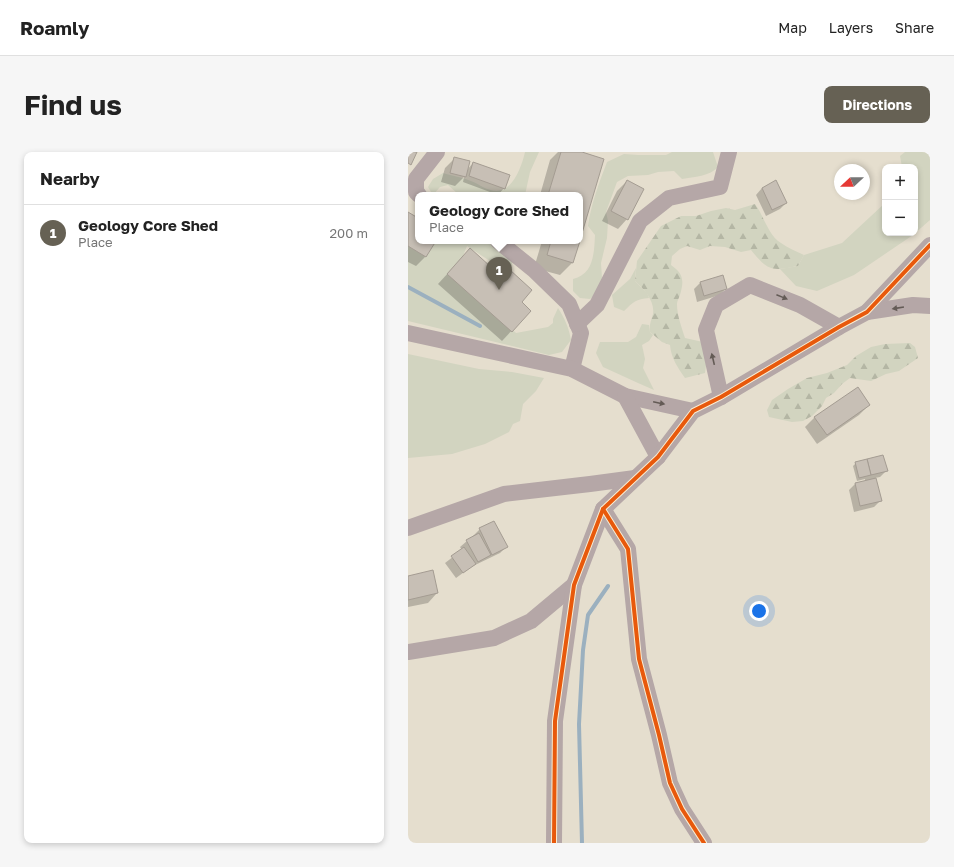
<!DOCTYPE html>
<html lang="en">
<head>
<meta charset="utf-8">
<style>
	body { margin:0; font-family:"Golos Text",sans-serif; background:#f6f6f6; color:#222 }
	.controls { position:absolute; right:12px; top:12px; display:grid; overflow:hidden; border-radius:8px; box-shadow:0 2px 6px #0003 }
	.controls button { width:36px; height:36px; display:grid; place-items:center; padding:0; border:0; border-bottom:1px solid #e0e0e0; background:#fff; color:#222; font:20px sans-serif }
	.compass { position:absolute; left:426px; top:12px; width:36px; height:36px; border-radius:50%; background:#fff; box-shadow:0 2px 6px #0003; rotate:248deg }
	.you { position:absolute; left:351px; top:459px; width:14px; height:14px; margin:-10px; border:3px solid #fff; border-radius:50%; background:#1a73e8; box-shadow:0 0 0 6px #1a73e833 }
	.badge { display:grid; place-items:center; width:26px; height:26px; border-radius:50%; background:#666154; color:#fff; font-size:13px; font-weight:700 }
	.pin { position:absolute; translate:-50% -33px; filter:drop-shadow(0 1px 2px #0008) }
	.pin::after { content:''; position:absolute; top:21px; width:14px; height:12px; background:inherit; clip-path:polygon(0 0,100% 0,50% 100%) }
	.popup { position:absolute; left:7px; top:40px; width:168px; height:52px; box-sizing:border-box; display:grid; place-content:center; border-radius:8px; background:#fff; filter:drop-shadow(0 1px 3px #0005); font-size:13px; white-space:nowrap; color:#767676 }
	.popup b { font-size:15px; color:#222 }
	.popup::after { content:''; position:absolute; left:50%; top:100%; margin-left:-8px; border:8px solid transparent; border-top-color:#fff }
	.list { margin:0; padding:0; list-style:none }
	h2 { display:flex; justify-content:space-between; align-items:center; height:52px; margin:0; padding:0 16px; font-size:17px }
	h2 small { font-size:13px; font-weight:400; color:#767676 }
	.list li { display:grid; grid-template-columns:26px 1fr auto; gap:12px; align-items:center; box-sizing:border-box; height:56px; padding:0 16px; border-top:1px solid #e0e0e0 }
	.list b { display:block; font-size:15px; white-space:nowrap }
	.list p { margin:0; font-size:13px; white-space:nowrap; color:#767676 }
	.list em { font-size:13px; font-style:normal; color:#767676 }
	.map { position:relative; flex:none; width:522px; height:691px; overflow:hidden; border-radius:8px }
	header { display:flex; align-items:center; gap:24px; box-sizing:border-box; height:56px; padding:0 20px; background:#fff; border-bottom:1px solid #e0e0e0 }
	header strong { font-size:19px }
	nav { display:flex; gap:22px; margin-inline-start:auto; font-size:14px }
	.intro { display:flex; align-items:center; justify-content:space-between; box-sizing:border-box; height:96px; padding:0 24px }
	h1 { margin:0; font-size:28px }
	.button { padding:10px 18px; border-radius:8px; background:#666154; color:#fff; font-size:14px; font-weight:700 }
	main { display:flex; gap:24px; padding:0 24px }
	aside { flex:1; background:#fff; border-radius:8px; box-shadow:0 2px 6px #0003 }
	.map>svg:first-child { display:block }
</style>
</head>
<body>
<header>
<strong>Roamly</strong>
<nav><a>Map</a><a>Layers</a><a>Share</a></nav>
</header>
<div class="intro"><h1>Find us</h1><a class="button">Directions</a></div>
<main>
<aside>
<h2>Nearby<small></small></h2>
<ul class="list">
<li><span class="badge">1</span><div><b>Geology Core Shed</b><p>Place</p></div><em>200 m</em></li>
</ul>
</aside>
<div class="map">
<svg width="522" height="691" viewBox="0 0 522 691">
	<defs>
		<pattern id="forest-firs" width="22" height="20" patternUnits="userSpaceOnUse"><rect width="22" height="20" fill="#d2d4c0"/><path d="M5 1l3.5 6h-7zM16 11l3.5 6h-7z" fill="#b4b6a4"/></pattern>
	</defs>
	<rect width="100%" height="100%" fill="#e5dece"/>
	<g fill="#d2d4c0">
		<path d="M117 0H131L122 20 117 43H64L60 40 50 42 40 33 32 35 25 43 20 35 25 27 35 21C44 24 54 25 63 29 71 32 79 39 89 39 106 38 114 13 117 0Z"/>
		<path d="M264 0H305L310 15C302 24 286 25 274 27L266 19 250 20 240 23 220 24 209 30 198 60 200 69 199 86 193 111 194 126 188 142 182 147 172 146 165 139V127C186 122 186 101 187 83L180 74C183 52 191 31 199 10L216 2 230 3H258Z"/>
		<polygon points="497,0 522,0 522,68 505,83 446,123 409,139 388,134 372,117 390,114 396,103 434,91 477,51 477,81 507,81 507,15 494,15 492,4"/>
		<path d="M0 75 10 89H27L30 91 32 89H78L104 109V114L82 109 59 94 47 124 67 142 108 181 140 175 145 171V167L150 156C157 167 161 176 163 188L154 200 141 203 0 169Z"/>
		<path d="M228 116 227 129 239 141 241 146C228 147 225 150 216 159L206 155 204 143 222 127Z"/>
		<polygon points="234,172 241,173 242,180 245,183 241,189 234,193 237,207 235,216 246,238 230,231 195,215 188,201 192,190 220,190 228,185"/>
		<polygon points="0,202 71,217 104,220 136,226 128,239 115,252 112,269 105,272 101,280 77,292 44,302 0,306"/>
	</g>
	<g fill="url(#forest-firs)">
		<path d="M347 52C356 64 360 83 373 91 380 96 388 99 396 103L390 114C363 119 361 120 343 98L333 100 317 95 302 94 292 98 279 94 272 97 264 104 263 113C276 122 276 129 272 143 271 146 269 149 269 152 269 164 274 176 277 186L295 190 300 199 297 221 277 226C270 216 263 206 262 193L254 190 242 180C241 173 243 169 245 162 247 149 236 137 227 129L229 109 253 74 273 64H288L303 59 318 56 327 58Z"/>
		<polygon points="502,191 507,195 510,206 491,219 478,222 463,229 442,226 434,232 426,241 418,246 414,254 404,264 395,269 384,270 361,265 359,258 364,248 380,237 399,226 419,221 439,213 448,204 463,195 477,192"/>
	</g>
	<g fill="#0003">
		<polygon points="150,0 170,0 195,7 172,85 172,43 132,43 142,8"/>
		<polygon points="47,6 59,18 65,11 96,36 90,43 55,30 56,25 47,34 33,30 37,16"/>
		<polygon points="219,29 219,67 210,77 194,69 209,39"/>
		<polygon points="368,30 378,51 372,57 358,64 348,43 354,36"/>
		<polygon points="0,61 10,67 10,89 27,89 17,105 8,114 0,110"/>
		<polygon points="134,89 171,89 164,111 152,123 126,116"/>
		<polygon points="62,97 122,159 94,189 30,132"/>
		<polygon points="314,124 318,136 312,143 289,150 286,137 292,131"/>
		<polygon points="461,253 451,263 409,292 397,275 407,265"/>
		<polygon points="448,311 478,319 472,325 467,326 473,348 466,355 446,360 441,338 447,332 457,329 457,327 449,329 445,314"/>
		<polygon points="86,370 98,395 92,401 63,415 48,426 37,411 54,398 52,395 59,389 66,385 65,384 72,377"/>
		<polygon points="0,425 29,441 20,451 0,455"/>
	</g>
	<g fill="none" stroke-linecap="round" stroke-linejoin="round">
		<g stroke="#9bb0bf" stroke-width="4">
			<polyline points="0,135 72,174"/>
			<polyline points="174,691 171,572 175,498 180,463 200,434"/>
		</g>
	</g>
	<g fill="#c7bfb5" stroke="#a49c92">
		<polygon points="0,0 9,0 3,13 0,11"/>
		<polygon points="153,0 174,0 196,7 172,88 172,43 140,43"/>
		<polygon points="46,5 62,9 58,25 42,21"/>
		<polygon points="65,10 102,23 97,37 61,24"/>
		<polygon points="219,28 236,37 220,68 203,59"/>
		<polygon points="368,28 379,51 364,58 354,36"/>
		<polygon points="0,60 10,66 10,89 28,89 18,105 0,94"/>
		<polygon points="143,89 172,89 165,111 139,103"/>
		<polygon points="62,96 83,115 90,107 124,138 114,150 123,159 104,180 39,122"/>
		<polygon points="315,123 319,137 296,144 292,130"/>
		<polygon points="450,235 462,253 419,283 406,265"/>
		<polygon points="475,303 480,319 463,323 459,307"/>
		<polygon points="459,307 463,323 451,326 447,310"/>
		<polygon points="468,326 474,349 452,354 447,331"/>
		<polygon points="86,369 100,395 84,403 71,376"/>
		<polygon points="71,381 83,403 70,410 58,388"/>
		<polygon points="56,395 68,412 55,421 43,404"/>
		<polygon points="25,418 30,441 0,448 0,424"/>
	</g>
	<g fill="none" stroke-linecap="round" stroke-linejoin="round">
		<g stroke="#b5a7a7" stroke-width="16">
			<polyline points="11,43 8,40 8,27 29,0"/>
			<polyline points="90,89 126,118 161,152 173,181 164,217"/>
			<polyline points="459,160 505,153 522,154"/>
			<polyline points="169,172 189,153 232,69 261,46 312,35 321,0"/>
			<polyline points="0,181 164,217 217,244 285,259"/>
			<polyline points="217,244 250,305"/>
			<polyline points="313,245 298,178 308,153 342,133 392,153 431,175"/>
			<polyline points="195,357 220,397 231,507 251,583 262,631 274,657 296,691"/>
			<polyline points="0,376 96,342 182,332 227,326"/>
			<polyline points="0,500 86,486 123,469 166,433"/>
			<polyline points="146,691 147,569 166,433 195,357 250,305 285,259 313,245 431,175 459,160 522,93"/>
		</g>
		<defs>
			<g id="cycleway">
				<polyline points="195,357 220,397 231,507 251,583 262,631 274,657 296,691"/>
				<polyline points="146,691 147,569 166,433 195,357 250,305 285,259 313,245 431,175 459,160 522,93"/>
			</g>
		</defs>
		<use href="#cycleway" stroke="#fbeed2" stroke-width="6"/>
		<use href="#cycleway" stroke="#e8590c" stroke-width="4"/>
	</g>
	<defs><path id="oneway-solid" d="M-6-.8H1V-3.2L6.5 0L1 3.2V.8H-6Z"/></defs>
	<g fill="#645b56">
		<use href="#oneway-solid" transform="translate(374 145) rotate(22)"/>
		<use href="#oneway-solid" transform="translate(490 156) rotate(171)"/>
		<use href="#oneway-solid" transform="translate(305 207) rotate(-103)"/>
		<use href="#oneway-solid" transform="translate(251 251) rotate(12)"/>
	</g>
</svg>
<div class="controls">
<button>+</button>
<button>−</button>
</div>
<svg class="compass" viewBox="-18 -18 36 36"><path d="M0-13l5 13h-10z" fill="#e53935"/><path d="M0 13l5-13h-10z" fill="#767676"/></svg>
<div class="you"></div>
<div class="pin badge" style="left:91px;top:138px">1</div>
<div class="popup"><b>Geology Core Shed</b>Place</div>
</div>
</main>
</body>
</html>
